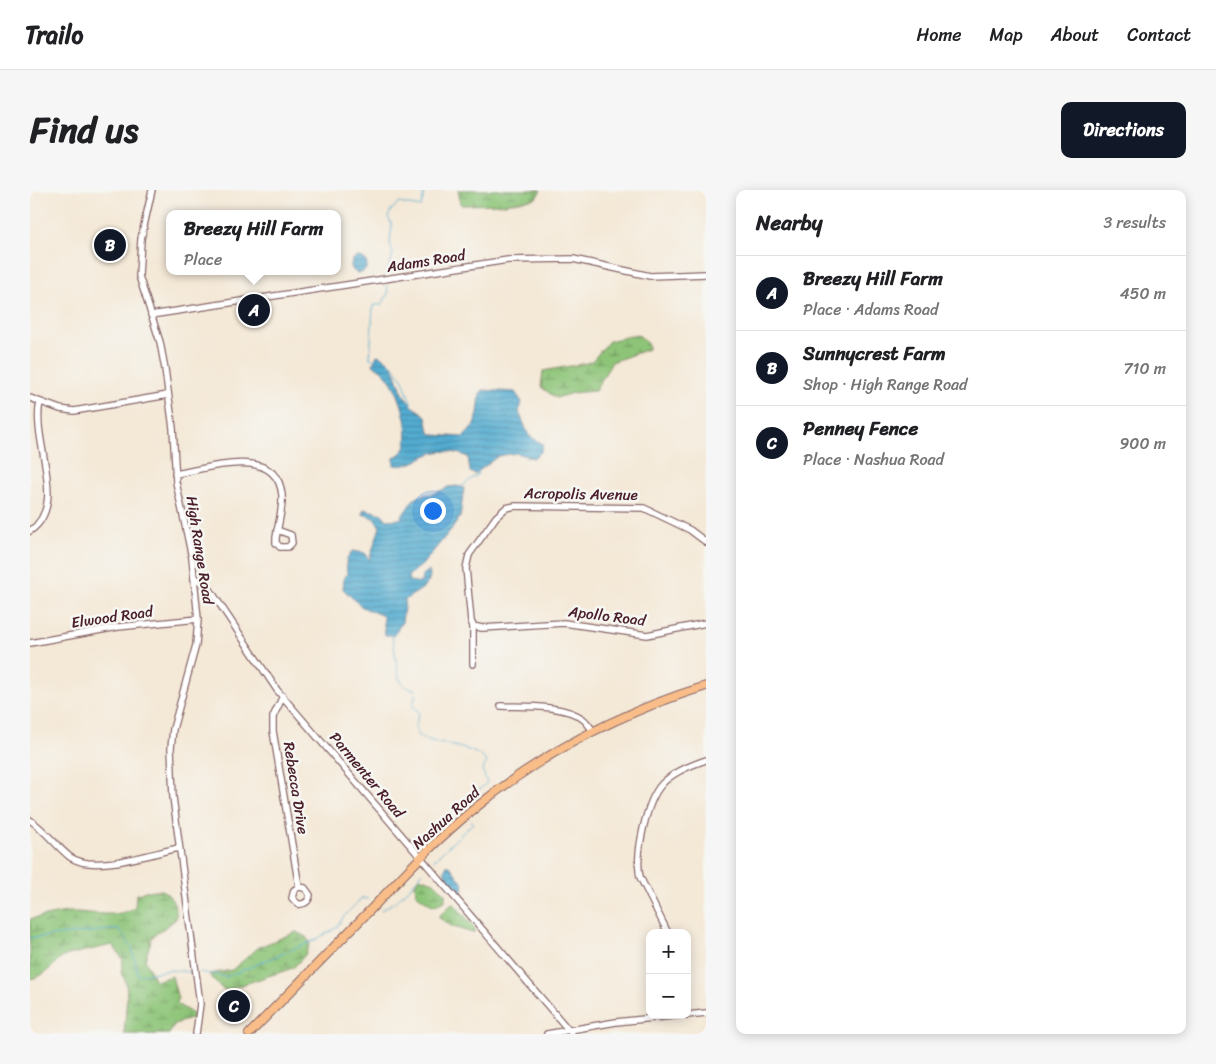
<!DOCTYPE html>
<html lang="en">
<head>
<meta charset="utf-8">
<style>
	body { margin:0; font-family:Sriracha,sans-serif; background:#f6f6f6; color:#202124 }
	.controls { position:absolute; right:15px; bottom:15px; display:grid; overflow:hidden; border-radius:10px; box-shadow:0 2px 12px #0003 }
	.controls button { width:45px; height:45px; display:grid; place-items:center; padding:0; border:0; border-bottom:1px solid #e0e0e0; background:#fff; color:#202124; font:25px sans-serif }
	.you { position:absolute; left:402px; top:320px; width:18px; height:18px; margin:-12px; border:4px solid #fff; border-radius:50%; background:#1a73e8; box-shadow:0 0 0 8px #1a73e833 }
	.badge { display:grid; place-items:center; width:32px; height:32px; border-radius:50%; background:#111827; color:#fff; font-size:16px; font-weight:700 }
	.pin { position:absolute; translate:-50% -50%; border:2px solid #fff; box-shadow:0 1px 5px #0006 }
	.popup { position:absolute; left:136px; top:20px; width:175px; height:65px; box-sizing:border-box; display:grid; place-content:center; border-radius:10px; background:#fff; filter:drop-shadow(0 1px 4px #0005); font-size:16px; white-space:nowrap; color:#757577 }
	.popup b { font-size:19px; color:#202124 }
	.popup::after { content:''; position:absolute; left:50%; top:100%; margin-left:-10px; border:10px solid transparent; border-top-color:#fff }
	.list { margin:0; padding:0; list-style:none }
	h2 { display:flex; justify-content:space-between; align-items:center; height:65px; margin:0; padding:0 20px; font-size:21px }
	h2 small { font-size:16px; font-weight:400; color:#757577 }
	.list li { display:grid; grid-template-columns:32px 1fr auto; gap:15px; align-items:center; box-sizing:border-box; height:75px; padding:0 20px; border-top:1px solid #e0e0e0 }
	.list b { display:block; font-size:19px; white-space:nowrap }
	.list p { margin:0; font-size:16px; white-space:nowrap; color:#757577 }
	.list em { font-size:16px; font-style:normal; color:#757577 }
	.map { position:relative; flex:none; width:676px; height:844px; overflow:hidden; border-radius:10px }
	header { display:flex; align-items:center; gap:30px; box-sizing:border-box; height:70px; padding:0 25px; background:#fff; border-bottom:1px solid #e0e0e0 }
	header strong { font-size:24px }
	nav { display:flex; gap:28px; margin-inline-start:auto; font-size:18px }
	.intro { display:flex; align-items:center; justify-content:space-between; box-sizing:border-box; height:120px; padding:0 30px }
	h1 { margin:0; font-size:35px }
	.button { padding:12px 22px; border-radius:10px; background:#111827; color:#fff; font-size:18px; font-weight:700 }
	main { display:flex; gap:30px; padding:0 30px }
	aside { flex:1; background:#fff; border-radius:10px; box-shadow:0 2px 12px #0003 }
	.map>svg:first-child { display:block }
</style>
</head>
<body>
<header>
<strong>Trailo</strong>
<nav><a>Home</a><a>Map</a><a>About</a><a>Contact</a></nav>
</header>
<div class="intro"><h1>Find us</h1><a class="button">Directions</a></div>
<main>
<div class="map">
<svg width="676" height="844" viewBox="0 0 676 844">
	<defs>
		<pattern id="wetland-marsh" width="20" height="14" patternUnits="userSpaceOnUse" patternTransform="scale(1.25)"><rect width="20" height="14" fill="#8dc478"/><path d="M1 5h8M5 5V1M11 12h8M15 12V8" fill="none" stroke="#759f63"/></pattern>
		<pattern id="water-rules" width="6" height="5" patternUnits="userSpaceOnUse" patternTransform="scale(1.25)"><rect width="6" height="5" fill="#52acd0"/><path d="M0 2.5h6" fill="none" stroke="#468ba9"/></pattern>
	</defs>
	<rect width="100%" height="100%" fill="#f6f6f2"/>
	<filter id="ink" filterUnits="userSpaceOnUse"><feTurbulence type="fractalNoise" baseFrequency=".02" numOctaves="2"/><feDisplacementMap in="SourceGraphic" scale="10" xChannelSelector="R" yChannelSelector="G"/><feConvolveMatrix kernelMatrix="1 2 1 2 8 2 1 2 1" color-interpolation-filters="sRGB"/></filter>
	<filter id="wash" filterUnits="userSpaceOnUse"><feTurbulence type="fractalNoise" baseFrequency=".0096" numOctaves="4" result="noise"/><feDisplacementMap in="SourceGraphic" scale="20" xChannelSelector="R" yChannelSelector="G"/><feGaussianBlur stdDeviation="1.12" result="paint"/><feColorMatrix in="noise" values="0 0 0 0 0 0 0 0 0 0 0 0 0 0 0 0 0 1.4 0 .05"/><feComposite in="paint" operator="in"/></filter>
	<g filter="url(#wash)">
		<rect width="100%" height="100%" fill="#f4e8d6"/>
		<g fill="url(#wetland-marsh)" stroke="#6c7252">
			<polygon points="428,0 511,0 506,8 475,14 431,15"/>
			<polygon points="604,145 610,146 619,156 618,159 582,172 565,201 542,203 526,208 511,197 513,181 557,173 562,171 579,151"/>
			<polygon points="389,687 404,692 415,703 415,711 403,716 386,704 385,695"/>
			<path d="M132 700C143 707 147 716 146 729L122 747 115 770 125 791 142 786 148 809 147 814 163 824V828L145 834 139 844H94L97 806 96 792 91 783 93 770 83 755C78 756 35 765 33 767 22 775 15 787 0 789V729C13 727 26 723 39 722 61 721 86 730 105 717L106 705 115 701Z"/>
			<polygon points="422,714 425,715 443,736 445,740 443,743 423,737 408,727"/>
			<polygon points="266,742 276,747 280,753 275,765 263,778 196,800 191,798 179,784 202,780 229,757"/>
		</g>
		<g fill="url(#water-rules)" stroke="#4e667e">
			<circle cx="329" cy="75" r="8"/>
			<path d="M347 165C367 170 367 193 375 207 381 216 388 220 396 226L399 242 404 245 433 247C449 234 448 223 450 204L453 200 485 202 492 212 489 222 499 246 513 254 511 262 503 268 486 263 468 266 445 284 440 282 438 267C396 249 391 280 364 275V268C369 264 375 261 376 254 380 231 366 184 343 175Z"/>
			<path d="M427 296 434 298 430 327 424 336 392 375 378 386 379 391 391 393 392 385 399 381C404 396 385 402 375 410L372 432 364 445H355L353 426 332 417 313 399 314 388 317 384 316 371 322 361 335 363 339 370 350 337 344 328 332 324 334 319 352 324 357 330 370 329 383 310 389 306 403 304 418 297Z"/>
			<path d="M416 676H420L434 695 431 703 425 702C418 695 412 686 416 676Z"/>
		</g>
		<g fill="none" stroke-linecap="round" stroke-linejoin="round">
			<g stroke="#52acd0" stroke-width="1">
				<polyline points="356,85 363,64 360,53 362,35 358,27 361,20 369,13 391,17 395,0"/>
				<polyline points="345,170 340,168 343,115 352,115 358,103 357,95"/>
				<polyline points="358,174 362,174 373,190 382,216"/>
				<polyline points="431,297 448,284 448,280"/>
				<path d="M362 444 369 488 374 496 386 500 383 516 389 523 385 536 389 546C408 557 446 554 457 573L452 579 457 593 428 618"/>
				<polyline points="404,670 443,633 441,631"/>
				<path d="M351 720C369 712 380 698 392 683"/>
				<polyline points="0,748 89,739 102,758 108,785 141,780 160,782"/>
				<polyline points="170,782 196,787 285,750 306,738 314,726 332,708 338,709"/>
			</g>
		</g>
	</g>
	<g filter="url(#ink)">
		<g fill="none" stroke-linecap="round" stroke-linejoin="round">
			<defs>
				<g id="minor">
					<polyline points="122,0 111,49 109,86 130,152 135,179 143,238 146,292 162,368 168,429 166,455 143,539 141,558 143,607 170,814 166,844"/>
					<polyline points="121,125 478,70 543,69 620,86 676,84"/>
					<polyline points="0,208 30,219 44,221 138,205"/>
					<path d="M145 284C177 279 247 254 252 305 253 319 248 334 246 348V353L250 357H258L262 353 261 345 247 340"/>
					<path d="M0 341C39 314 1 252 10 212"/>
					<polyline points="164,387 179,398 247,500 542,844"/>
					<polyline points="443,436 452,438 534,433 617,445 676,433"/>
					<polyline points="0,453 88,437 168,429"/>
					<polyline points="443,474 443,436 441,431 436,378 439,365 466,327 476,318 485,316 614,318 660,340 676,352"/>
					<path d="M253 506 243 527V541L269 697 264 700 262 708 268 714C275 715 279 711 280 705L275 698 269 697"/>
					<path d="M471 516C494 517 533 514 553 529 557 532 560 537 563 541"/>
					<path d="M0 630C15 640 26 656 40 667 64 684 121 663 149 658"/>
					<path d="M638 743 610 687C605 665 616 611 632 594 643 582 661 575 676 570"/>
					<polyline points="657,825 676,823"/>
					<polyline points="517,844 586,832 652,825"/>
				</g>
				<path id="major" d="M219 844C261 801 304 757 346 714 377 681 408 648 444 619 512 563 592 522 676 496"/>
			</defs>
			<use href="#minor" stroke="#866567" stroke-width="8"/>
			<use href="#major" stroke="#866567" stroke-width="10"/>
			<use href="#minor" stroke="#fff" stroke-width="5.5"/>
			<use href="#major" stroke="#f8bd89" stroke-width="8"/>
		</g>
	</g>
	<g text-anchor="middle" stroke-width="5" stroke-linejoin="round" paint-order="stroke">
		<g font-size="15" fill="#4a1f2b" stroke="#f6f6f2">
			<text transform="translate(396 71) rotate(-9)" y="5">Adams Road</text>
			<text transform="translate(551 304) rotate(1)" y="5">Acropolis Avenue</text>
			<text transform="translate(170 360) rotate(81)" y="5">High Range Road</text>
			<text transform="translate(577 426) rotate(7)" y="5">Apollo Road</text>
			<text transform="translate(82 427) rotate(-8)" y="5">Elwood Road</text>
			<text transform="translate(337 585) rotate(50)" y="5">Parmenter Road</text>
			<text transform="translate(266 598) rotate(81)" y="5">Rebecca Drive</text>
			<text transform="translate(416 628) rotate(-42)" y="5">Nashua Road</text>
		</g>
	</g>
</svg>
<div class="controls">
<button>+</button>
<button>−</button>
</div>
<div class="you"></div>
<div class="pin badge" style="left:224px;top:120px">A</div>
<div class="popup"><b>Breezy Hill Farm</b>Place</div>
<div class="pin badge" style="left:80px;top:55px">B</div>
<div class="pin badge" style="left:204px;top:816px">C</div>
</div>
<aside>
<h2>Nearby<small>3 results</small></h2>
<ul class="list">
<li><span class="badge">A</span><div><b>Breezy Hill Farm</b><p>Place · Adams Road</p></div><em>450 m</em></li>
<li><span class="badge">B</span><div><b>Sunnycrest Farm</b><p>Shop · High Range Road</p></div><em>710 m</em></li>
<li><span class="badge">C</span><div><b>Penney Fence</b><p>Place · Nashua Road</p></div><em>900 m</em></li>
</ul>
</aside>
</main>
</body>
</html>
